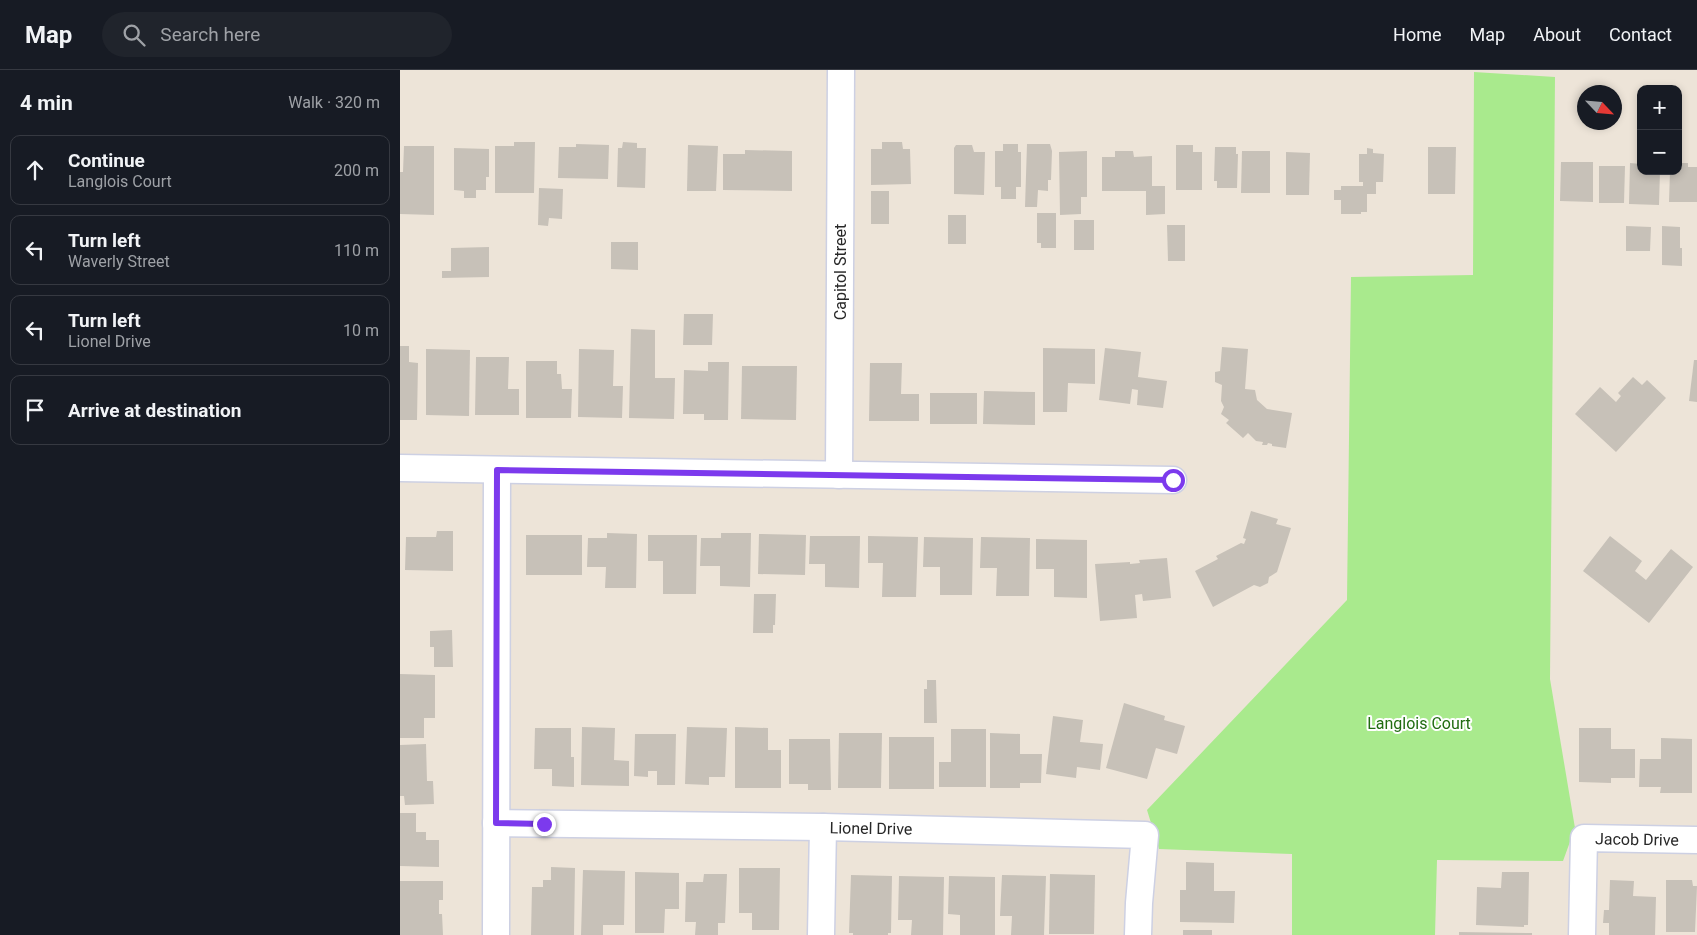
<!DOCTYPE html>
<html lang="en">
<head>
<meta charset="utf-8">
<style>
	body { margin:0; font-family:Roboto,sans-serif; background:#20242c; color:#f1f3f6 }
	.controls { position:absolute; right:15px; top:15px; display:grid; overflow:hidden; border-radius:10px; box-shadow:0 2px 8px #0003 }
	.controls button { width:45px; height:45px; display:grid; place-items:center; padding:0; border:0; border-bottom:1px solid #363941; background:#171b24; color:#f1f3f6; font:25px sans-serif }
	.compass { position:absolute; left:1177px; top:15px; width:45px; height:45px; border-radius:50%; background:#171b24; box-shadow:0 2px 8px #0003; rotate:116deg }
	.stop { position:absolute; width:15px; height:15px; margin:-11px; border:4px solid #7c3aed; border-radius:50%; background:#fff }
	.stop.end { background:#7c3aed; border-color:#fff; box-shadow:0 1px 5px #0008 }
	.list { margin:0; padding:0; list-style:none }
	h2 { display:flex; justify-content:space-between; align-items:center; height:65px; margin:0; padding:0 20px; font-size:21px }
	h2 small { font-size:16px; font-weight:400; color:#9ea1a6 }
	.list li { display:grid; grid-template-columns:32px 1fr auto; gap:15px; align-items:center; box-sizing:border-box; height:70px; margin:0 10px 10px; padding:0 10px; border:1px solid #363941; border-radius:10px }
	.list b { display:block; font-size:19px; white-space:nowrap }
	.list p { margin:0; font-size:16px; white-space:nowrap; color:#9ea1a6 }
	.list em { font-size:16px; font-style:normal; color:#9ea1a6 }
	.icon { flex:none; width:28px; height:28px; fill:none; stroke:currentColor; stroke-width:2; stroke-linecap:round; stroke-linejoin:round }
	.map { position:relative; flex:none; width:1297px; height:865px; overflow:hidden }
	header { display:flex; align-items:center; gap:30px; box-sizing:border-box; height:70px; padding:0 25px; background:#171b24; border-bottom:1px solid #363941 }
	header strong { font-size:24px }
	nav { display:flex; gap:28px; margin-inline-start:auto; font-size:18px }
	.search { width:350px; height:45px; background:#20242c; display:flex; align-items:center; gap:12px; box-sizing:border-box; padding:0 18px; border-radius:28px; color:#9ea1a6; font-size:19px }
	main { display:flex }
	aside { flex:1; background:#171b24 }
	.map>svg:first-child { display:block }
</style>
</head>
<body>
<header>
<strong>Map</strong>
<div class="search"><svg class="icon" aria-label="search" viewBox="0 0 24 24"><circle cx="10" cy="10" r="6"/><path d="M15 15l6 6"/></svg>Search here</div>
<nav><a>Home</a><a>Map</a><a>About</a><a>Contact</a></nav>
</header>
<main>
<aside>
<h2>4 min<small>Walk · 320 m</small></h2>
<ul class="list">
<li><svg class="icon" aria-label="ahead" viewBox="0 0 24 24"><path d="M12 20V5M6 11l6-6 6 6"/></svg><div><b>Continue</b><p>Langlois Court</p></div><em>200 m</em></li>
<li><svg class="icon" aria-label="left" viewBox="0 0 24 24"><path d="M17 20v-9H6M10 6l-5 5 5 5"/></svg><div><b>Turn left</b><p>Waverly Street</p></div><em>110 m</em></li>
<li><svg class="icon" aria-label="left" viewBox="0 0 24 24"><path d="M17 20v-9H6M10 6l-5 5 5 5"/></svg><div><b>Turn left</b><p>Lionel Drive</p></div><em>10 m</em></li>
<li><svg class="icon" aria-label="arrive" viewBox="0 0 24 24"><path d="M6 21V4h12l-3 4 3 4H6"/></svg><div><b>Arrive at destination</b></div></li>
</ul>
</aside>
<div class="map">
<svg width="1297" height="865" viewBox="0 0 1297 865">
	<rect width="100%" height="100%" fill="#ede4d8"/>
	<polygon fill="#a9ea8d" points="1074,2 1155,7 1150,609 1175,758 1163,791 1037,790 1035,865 892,865 892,784 759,779 747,740 947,530 951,207 1073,205"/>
	<g fill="#c7c1b8">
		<polygon points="114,72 135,72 134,123 95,123 95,76 114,76"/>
		<polygon points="223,72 237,73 237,78 246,78 245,118 217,117 218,78 222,78"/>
		<polygon points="482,72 502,72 503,79 510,79 511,114 471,115 471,79 482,79"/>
		<polygon points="176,74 209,75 208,109 158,108 159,77 176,77"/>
		<polygon points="603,74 618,74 618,82 621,82 621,117 616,117 616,129 601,129 601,117 595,117 595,81 603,81"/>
		<polygon points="627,74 650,74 652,81 651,110 648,110 648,121 638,120 637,137 625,137"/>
		<polygon points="288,75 318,76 316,121 287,121"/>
		<polygon points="556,75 572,75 574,82 585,82 584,125 554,124 554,78"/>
		<polygon points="776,75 793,75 793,82 802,82 802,120 776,120"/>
		<polygon points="4,76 34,76 34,145 0,144 0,102 3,102"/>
		<polygon points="815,77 836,77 836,84 838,84 837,118 817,118 817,111 814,111"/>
		<polygon points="1028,77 1056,77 1055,124 1028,124"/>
		<polygon points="54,78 89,79 89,107 86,107 86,120 76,120 76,128 64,128 64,121 54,120"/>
		<polygon points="967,78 973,79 973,83 984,84 983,112 976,112 976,124 967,124 967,142 961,142 961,144 941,144 941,130 934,130 934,120 941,120 941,116 963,116 963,112 959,112 959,84 967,84"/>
		<polygon points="345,80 392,81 392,121 323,120 323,84 345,84"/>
		<polygon points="687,81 687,127 681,127 681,144 660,145 659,82"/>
		<polygon points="715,81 733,81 734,87 752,86 752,116 765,116 765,144 746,145 746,121 702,121 702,87 715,87"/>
		<polygon points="842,81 870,81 870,123 841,123"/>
		<polygon points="886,82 910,83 909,125 886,125"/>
		<polygon points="1161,92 1193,92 1193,132 1160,131"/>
		<polygon points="1230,93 1241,94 1241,101 1260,101 1259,135 1229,134"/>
		<polygon points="1278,93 1288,93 1288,97 1297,97 1297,132 1269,132 1270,101 1278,101"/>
		<polygon points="1199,96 1225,96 1224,133 1199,133"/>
		<polygon points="139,118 163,119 162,149 149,148 148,156 138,155"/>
		<rect x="471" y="121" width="18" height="33"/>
		<polygon points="637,143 656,143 656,178 641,178 641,173 637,173"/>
		<rect x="548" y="145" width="18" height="29"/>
		<rect x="674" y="150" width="20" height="30"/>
		<polygon points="767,155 785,155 785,191 768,191"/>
		<polygon points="1226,156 1251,157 1250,181 1226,181"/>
		<polygon points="1262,156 1280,157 1280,178 1282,178 1282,196 1262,195"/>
		<polygon points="211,172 238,172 238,200 211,199"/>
		<polygon points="89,177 89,207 42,208 42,201 51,201 51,178"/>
		<polygon points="284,244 313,244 312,275 283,275"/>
		<polygon points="231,259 255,260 255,308 275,308 274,349 229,348"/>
		<polygon points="0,276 9,276 9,292 18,293 17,350 0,350"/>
		<polygon points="822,277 848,279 845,319 855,320 857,330 867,339 892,343 886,378 872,376 872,374 868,373 867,375 862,375 863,372 856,371 848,363 843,368 826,353 829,350 821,344 824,337 821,331 822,315 815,312 815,302 820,301"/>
		<polygon points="643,278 695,279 695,314 668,313 667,342 643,342"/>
		<polygon points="705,278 741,282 738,307 767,311 763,338 737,335 738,320 732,319 730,334 699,330"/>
		<polygon points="26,279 70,280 69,346 26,345"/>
		<polygon points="179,279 214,280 213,316 223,316 222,348 178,347"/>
		<polygon points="76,287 109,287 108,319 119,319 119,345 75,345"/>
		<polygon points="1294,290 1297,290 1297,332 1289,331"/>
		<polygon points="126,291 157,291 157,304 161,304 162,319 172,319 171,348 126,348"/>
		<polygon points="308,292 329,292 328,350 304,350 304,344 283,344 284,300 308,301"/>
		<polygon points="470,293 502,293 501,324 519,324 519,351 469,351"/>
		<polygon points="342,296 397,296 396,350 341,349"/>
		<polygon points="1233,307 1242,315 1247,310 1266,328 1216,382 1175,344 1200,317 1216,332 1221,326 1218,323"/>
		<polygon points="584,321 635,322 635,355 583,354"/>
		<rect x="530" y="323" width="47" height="31"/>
		<polygon points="851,441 878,449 876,454 891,458 877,502 869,507 868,513 860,517 854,515 813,537 795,501 818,489 816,486 841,473 844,474 846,469 843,468"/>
		<polygon points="37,461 53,461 53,501 5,500 6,467 36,467"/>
		<polygon points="207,463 237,464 236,518 205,518 206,497 187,497 188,468 207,468"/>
		<polygon points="321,463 351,463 350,517 320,516 320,496 300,496 301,468 321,468"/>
		<polygon points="359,464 406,465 405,505 358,504"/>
		<rect x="126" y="465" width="56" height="40"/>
		<polygon points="248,465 297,465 296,524 263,524 263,491 248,491"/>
		<polygon points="410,466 460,466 459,518 425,517 425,494 409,494"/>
		<polygon points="468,466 518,467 516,527 482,527 483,493 468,493"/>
		<polygon points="1210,466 1242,491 1235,501 1246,510 1271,479 1293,497 1249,553 1183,501"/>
		<polygon points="524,467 573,468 572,525 540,525 540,497 523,497"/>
		<polygon points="581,467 630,468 629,526 596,526 597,498 580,498"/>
		<polygon points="636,469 687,470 687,528 654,527 654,499 636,499"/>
		<polygon points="767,488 771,528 743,531 742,524 735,525 737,548 700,551 695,494 730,492 730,494 740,493 739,490"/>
		<polygon points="354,524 376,524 375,555 373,555 373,563 353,563"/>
		<polygon points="52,560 53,597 34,597 34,577 30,577 30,561"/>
		<polygon points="0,604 35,605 35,648 24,648 24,668 0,668"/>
		<polygon points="527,610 536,610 537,653 524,653 524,619 527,619"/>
		<polygon points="724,633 765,646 764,650 785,656 777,684 756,678 747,709 706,698"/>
		<polygon points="653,646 683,650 680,672 703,674 700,700 677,697 676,708 646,704"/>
		<polygon points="182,657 215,658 214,690 229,691 229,716 181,715"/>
		<polygon points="287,657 327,658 325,707 309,707 309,715 285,714"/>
		<polygon points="335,657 368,658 368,680 381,680 381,718 335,718"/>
		<polygon points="135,658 171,658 171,687 174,687 174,717 152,716 152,699 134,699"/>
		<polygon points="1179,658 1211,658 1211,679 1235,679 1235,708 1211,708 1211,713 1179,712"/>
		<polygon points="551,659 586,659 586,717 539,717 539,692 551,692"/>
		<polygon points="439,663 482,663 481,718 438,718"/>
		<polygon points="590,663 620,664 620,684 642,684 641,713 620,713 620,718 590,718"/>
		<polygon points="235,664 276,664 275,715 257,715 257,701 248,701 248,707 234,706"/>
		<rect x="489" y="667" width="45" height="52"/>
		<polygon points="1261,668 1292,669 1292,723 1260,723 1261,717 1239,717 1240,689 1261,689"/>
		<polygon points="389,669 430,669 431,720 408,720 408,714 389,714"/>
		<polygon points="26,674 27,711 33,711 34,734 5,735 4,726 0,726 0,675"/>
		<polygon points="0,743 16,743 16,762 26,762 26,770 39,770 39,797 0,796"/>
		<polygon points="786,792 814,793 814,821 835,821 834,853 780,852 780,820 786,820"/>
		<polygon points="151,797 175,798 174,865 131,865 132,817 143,817 143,810 151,810"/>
		<polygon points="339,798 380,798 379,860 352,860 352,843 339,843"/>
		<polygon points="183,800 225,801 224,855 203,855 203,865 181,865"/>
		<polygon points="235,802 279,803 279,839 265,839 264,863 235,863"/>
		<polygon points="1102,802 1129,802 1128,855 1124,855 1124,857 1076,855 1077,817 1101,818"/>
		<polygon points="304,804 327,804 325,853 318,853 318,865 295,865 296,852 285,852 286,812 303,812"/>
		<polygon points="650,804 695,805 694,864 649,864"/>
		<polygon points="451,805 492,806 491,863 488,863 488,865 453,865 453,863 449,863"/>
		<polygon points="602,805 646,806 644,865 611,865 612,846 600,846"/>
		<polygon points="499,806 544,807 543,865 511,865 512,850 498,850"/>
		<polygon points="549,806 595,807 595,865 560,865 560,845 548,844"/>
		<polygon points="1210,810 1234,811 1233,826 1256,827 1255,865 1209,865 1209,853 1203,853 1204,840 1209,840"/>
		<polygon points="1266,810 1292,810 1293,816 1297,816 1295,862 1266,862"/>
		<polygon points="0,811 43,811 43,830 39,830 39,844 42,844 43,865 0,865"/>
		<rect x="783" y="860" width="29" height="5"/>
		<polygon points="1059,862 1132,863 1132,865 1059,865"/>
	</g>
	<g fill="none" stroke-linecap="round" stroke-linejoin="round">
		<defs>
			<g id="minor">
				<polyline points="0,398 773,410"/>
				<polyline points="439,405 441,0"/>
				<polyline points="96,753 423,757 745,765 739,833 738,865"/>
				<polyline points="96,865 97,400"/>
				<polyline points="421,865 423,757"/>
				<polyline points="1182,865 1184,768 1297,770"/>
			</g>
		</defs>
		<use href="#minor" stroke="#cdd0e3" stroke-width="29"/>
		<use href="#minor" stroke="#fff" stroke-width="26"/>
	</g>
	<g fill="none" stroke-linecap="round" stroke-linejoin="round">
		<polyline stroke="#7c3aed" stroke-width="6" points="144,754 96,753 97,400 773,410"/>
	</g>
	<g text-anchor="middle" stroke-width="4" stroke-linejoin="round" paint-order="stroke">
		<g font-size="16" fill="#282828" stroke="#fff">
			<text transform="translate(440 202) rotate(-90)" y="6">Capitol Street</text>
			<text transform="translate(471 758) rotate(1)" y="6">Lionel Drive</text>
			<text transform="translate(1237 769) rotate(1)" y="6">Jacob Drive</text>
		</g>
		<g font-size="16" fill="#216c11" stroke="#fff">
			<text x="1019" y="659">Langlois Court</text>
		</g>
	</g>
</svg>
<div class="controls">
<button>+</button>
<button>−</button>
</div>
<svg class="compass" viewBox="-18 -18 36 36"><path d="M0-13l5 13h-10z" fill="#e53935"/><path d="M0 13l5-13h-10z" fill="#9ea1a6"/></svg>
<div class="stop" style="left:773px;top:410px"></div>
<div class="stop end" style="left:144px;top:754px"></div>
</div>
</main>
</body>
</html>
